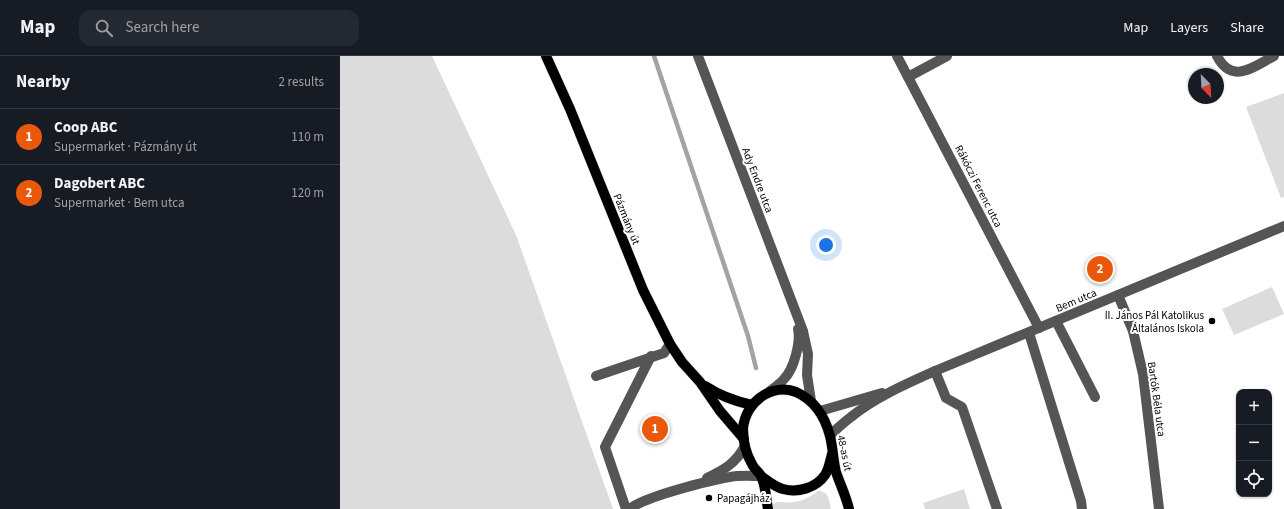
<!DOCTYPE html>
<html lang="en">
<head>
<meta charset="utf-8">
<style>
	body { margin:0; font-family:"Source Sans 3",sans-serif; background:#242831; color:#f1f3f6 }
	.controls { position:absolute; right:12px; bottom:12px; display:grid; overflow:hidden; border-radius:8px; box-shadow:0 1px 3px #0004 }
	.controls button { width:36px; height:36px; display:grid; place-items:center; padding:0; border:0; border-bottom:1px solid #363941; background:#171b24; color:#f1f3f6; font:20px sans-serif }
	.compass { position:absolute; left:848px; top:12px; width:36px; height:36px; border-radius:50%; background:#171b24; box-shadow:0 1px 3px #0004; rotate:156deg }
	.you { position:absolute; left:486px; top:189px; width:14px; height:14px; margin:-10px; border:3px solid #fff; border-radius:50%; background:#1a73e8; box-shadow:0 0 0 6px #1a73e833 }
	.badge { display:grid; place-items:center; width:26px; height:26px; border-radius:50%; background:#ea580c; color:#fff; font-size:13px; font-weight:700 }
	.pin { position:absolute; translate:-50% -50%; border:2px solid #fff; box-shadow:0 1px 4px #0006 }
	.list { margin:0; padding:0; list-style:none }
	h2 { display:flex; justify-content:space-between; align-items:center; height:52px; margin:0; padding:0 16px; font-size:17px }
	h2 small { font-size:13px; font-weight:400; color:#9ea1a6 }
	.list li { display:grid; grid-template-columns:26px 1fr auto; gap:12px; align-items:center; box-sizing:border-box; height:56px; padding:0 16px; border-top:1px solid #363941 }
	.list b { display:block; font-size:15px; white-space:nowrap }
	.list p { margin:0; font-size:13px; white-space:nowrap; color:#9ea1a6 }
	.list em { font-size:13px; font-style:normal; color:#9ea1a6 }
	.icon { flex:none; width:22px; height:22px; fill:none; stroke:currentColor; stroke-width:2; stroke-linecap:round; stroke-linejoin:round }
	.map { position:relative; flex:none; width:944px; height:453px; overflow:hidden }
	header { display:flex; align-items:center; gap:24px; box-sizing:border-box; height:56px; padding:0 20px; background:#171b24; border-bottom:1px solid #363941 }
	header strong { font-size:19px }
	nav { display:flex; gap:22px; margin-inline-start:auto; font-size:14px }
	.search { width:280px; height:36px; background:#242831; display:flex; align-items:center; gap:10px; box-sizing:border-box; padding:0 14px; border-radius:12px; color:#9ea1a6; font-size:15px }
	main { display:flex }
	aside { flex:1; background:#171b24 }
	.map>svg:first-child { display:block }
</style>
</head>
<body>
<header>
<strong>Map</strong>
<div class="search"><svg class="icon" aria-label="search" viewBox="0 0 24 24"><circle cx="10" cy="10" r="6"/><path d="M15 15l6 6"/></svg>Search here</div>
<nav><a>Map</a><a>Layers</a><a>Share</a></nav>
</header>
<main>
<aside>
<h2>Nearby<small>2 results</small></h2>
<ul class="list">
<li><span class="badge">1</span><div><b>Coop ABC</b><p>Supermarket · Pázmány út</p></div><em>110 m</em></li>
<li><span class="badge">2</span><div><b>Dagobert ABC</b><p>Supermarket · Bem utca</p></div><em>120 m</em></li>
</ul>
</aside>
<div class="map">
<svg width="944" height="453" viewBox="0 0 944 453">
	<rect width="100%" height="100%" fill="#fff"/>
	<g fill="#dcdcdc">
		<polygon points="0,0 92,0 176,179 273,453 0,453"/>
		<polygon points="944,37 944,141 941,142 906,51"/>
		<polygon points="932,231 944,258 894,279 882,253"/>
		<polygon points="624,433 630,453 585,453 583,447"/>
		<path d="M478 435C489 435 489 444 491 453H428C435 442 444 448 454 446 463 445 471 440 478 435Z"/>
	</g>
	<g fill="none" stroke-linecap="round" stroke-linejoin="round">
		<polyline stroke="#a3a3a3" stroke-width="4.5" points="314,0 408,280 416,312"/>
		<defs>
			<g id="major">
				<polyline points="206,0 230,53 303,234 330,288 342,306 360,326 380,355 404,383"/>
				<path d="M365 330C380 340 394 345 412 349"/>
				<path d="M421 420C428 425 435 431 443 433 458 437 476 432 485 419 489 413 490 405 492 398"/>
				<path d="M428 453C426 443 426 430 421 420 419 416 414 413 412 408 406 398 403 385 403 373 404 359 412 346 424 339 434 333 446 332 456 336 474 344 485 361 490 380 493 392 493 404 496 416 500 428 506 440 509 453"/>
			</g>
		</defs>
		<use href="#major" stroke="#dbdbdb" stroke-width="11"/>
		<g stroke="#555" stroke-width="10">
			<polyline points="358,0 463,275 468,298 467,319 471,345"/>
			<polyline points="557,0 699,272"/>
			<path d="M877 0C892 29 913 11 934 0"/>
			<polyline points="568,21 607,0"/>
			<polyline points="778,239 793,275 803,318 819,453"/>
			<polyline points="716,265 755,341"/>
			<polyline points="689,277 741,445 742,453"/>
			<polyline points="595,315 606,342 622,351 657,453"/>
			<polyline points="256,320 324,297 330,288"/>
			<path d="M430 335C435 331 440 328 444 323 454 313 461 286 458 273"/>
			<polyline points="480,355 542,337"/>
			<path d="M490 379C497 373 504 366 511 361 536 341 566 328 595 315L944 170"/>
			<path d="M367 422C385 413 395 408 405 390"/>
			<polyline points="286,453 265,391 311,300"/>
			<path d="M290 453C303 441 371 424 390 421 400 419 411 420 421 420"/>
		</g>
		<use href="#major" stroke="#000" stroke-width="10"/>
	</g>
	<g fill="#000" stroke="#fff" stroke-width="1.5">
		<circle cx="872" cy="265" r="4"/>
		<circle cx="369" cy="442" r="4"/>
	</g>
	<g text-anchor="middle" stroke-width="4" stroke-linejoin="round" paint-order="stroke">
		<g font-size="11" fill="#000" stroke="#fff">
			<text transform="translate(418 124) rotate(69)" y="4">Ady Endre utca</text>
			<text transform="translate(639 130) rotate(63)" y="4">Rákóczi Ferenc utca</text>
			<text transform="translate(287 163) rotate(68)" y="4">Pázmány út</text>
			<text transform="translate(736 244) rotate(-23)" y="4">Bem utca</text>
			<text transform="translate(817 343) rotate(82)" y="4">Bartók Béla utca</text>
			<text transform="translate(505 397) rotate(78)" y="4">48-as út</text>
		</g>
		<g font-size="11" fill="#000" stroke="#fff" text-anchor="end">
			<text x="864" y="263">II. János Pál Katolikus<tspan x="864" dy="13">Általános Iskola</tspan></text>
			<text x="377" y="446" text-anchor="start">Papagájház</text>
		</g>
	</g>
</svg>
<div class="controls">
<button>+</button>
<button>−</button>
<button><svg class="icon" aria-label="locate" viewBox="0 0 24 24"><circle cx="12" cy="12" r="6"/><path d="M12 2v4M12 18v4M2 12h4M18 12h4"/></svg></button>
</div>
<svg class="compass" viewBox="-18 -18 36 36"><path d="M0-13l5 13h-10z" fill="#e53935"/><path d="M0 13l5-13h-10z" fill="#9ea1a6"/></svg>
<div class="you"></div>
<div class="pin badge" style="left:315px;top:373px">1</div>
<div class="pin badge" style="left:760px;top:213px">2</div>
</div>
</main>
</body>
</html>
